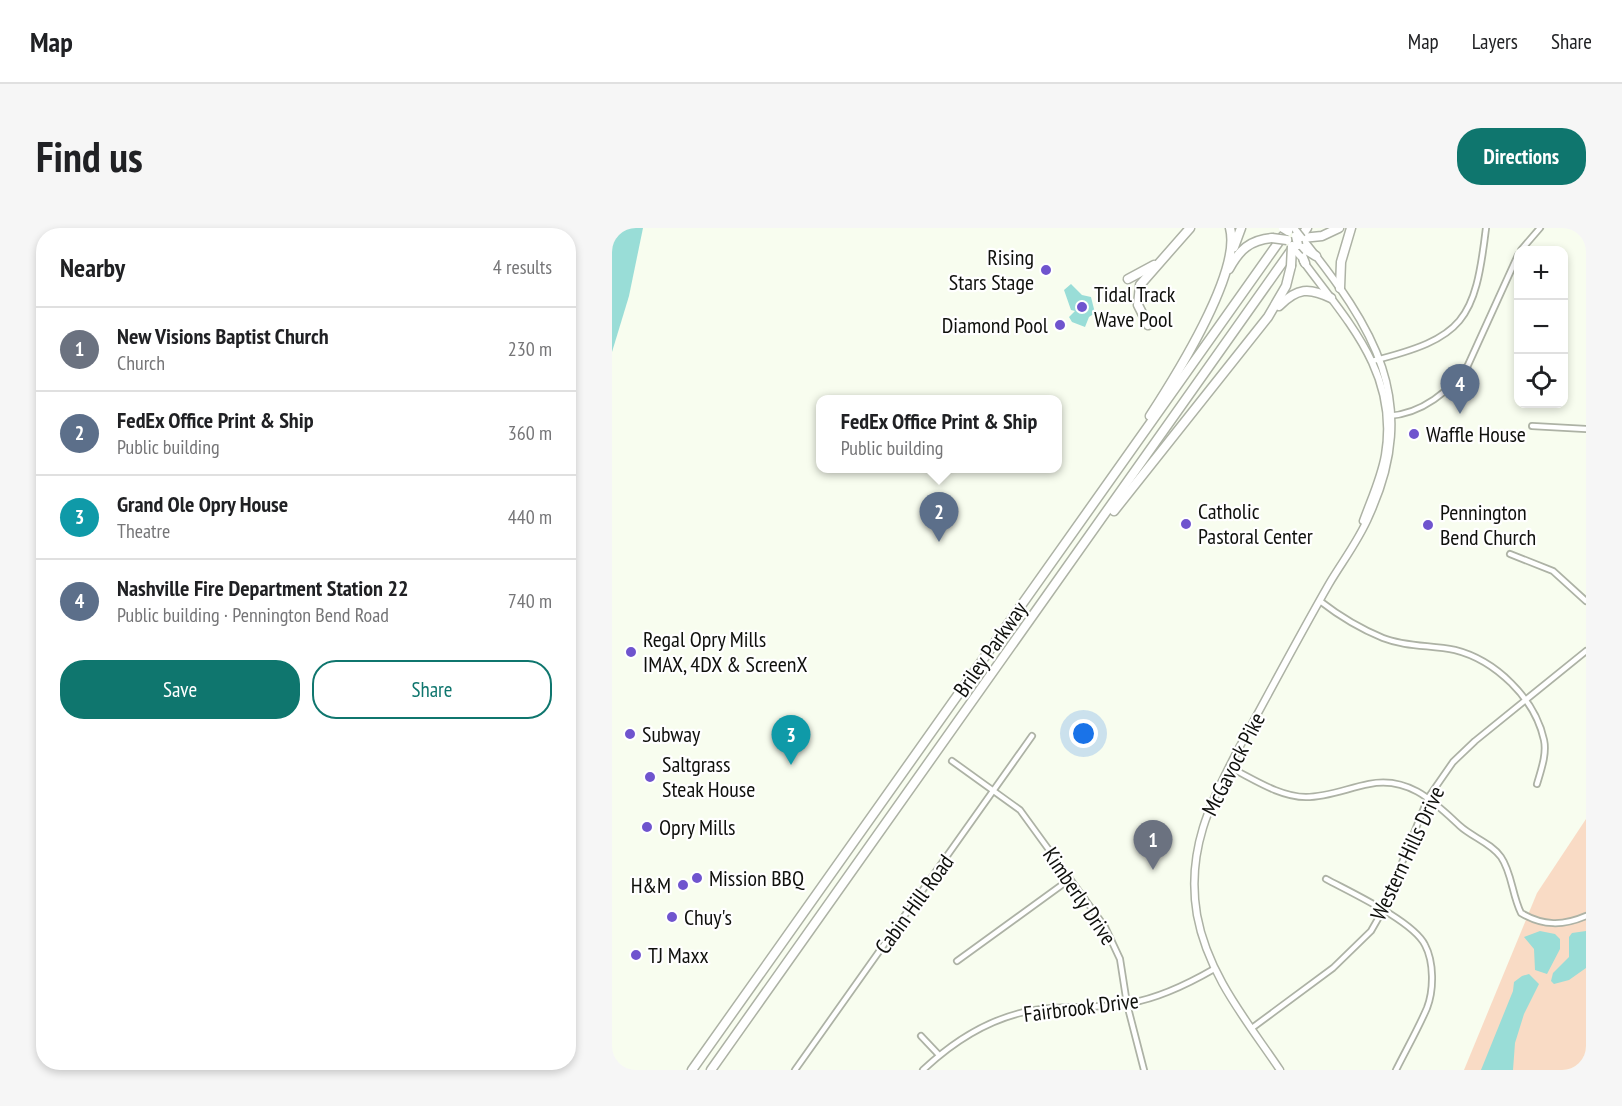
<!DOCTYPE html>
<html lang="en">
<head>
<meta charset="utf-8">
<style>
	body { margin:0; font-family:"PT Sans Narrow",sans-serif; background:#f6f6f6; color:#202124 }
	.controls { position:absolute; right:18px; top:18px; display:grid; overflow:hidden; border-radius:12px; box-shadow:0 3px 9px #0003 }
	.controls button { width:54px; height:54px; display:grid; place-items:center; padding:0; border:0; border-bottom:2px solid #e0e0e0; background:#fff; color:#202124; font:30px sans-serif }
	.you { position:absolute; left:472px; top:506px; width:21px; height:21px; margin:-15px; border:4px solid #fff; border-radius:50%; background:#1a73e8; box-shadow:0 0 0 9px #1a73e833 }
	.badge { display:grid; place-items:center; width:39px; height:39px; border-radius:50%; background:#0f766e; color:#fff; font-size:20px; font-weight:700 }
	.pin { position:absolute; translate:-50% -50px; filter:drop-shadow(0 2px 3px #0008) }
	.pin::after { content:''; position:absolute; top:32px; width:21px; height:18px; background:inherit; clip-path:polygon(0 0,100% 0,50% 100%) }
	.popup { position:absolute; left:204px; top:167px; width:246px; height:78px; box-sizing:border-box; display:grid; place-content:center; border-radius:12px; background:#fff; filter:drop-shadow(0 2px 4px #0005); font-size:20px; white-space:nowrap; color:#757577 }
	.popup b { font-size:22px; color:#202124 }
	.popup::after { content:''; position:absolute; left:50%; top:100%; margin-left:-12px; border:12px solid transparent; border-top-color:#fff }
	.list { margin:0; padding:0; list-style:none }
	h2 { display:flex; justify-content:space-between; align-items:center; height:78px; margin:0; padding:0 24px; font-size:26px }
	h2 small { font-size:20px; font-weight:400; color:#757577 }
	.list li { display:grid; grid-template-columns:39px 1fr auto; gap:18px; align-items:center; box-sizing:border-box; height:84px; padding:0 24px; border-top:2px solid #e0e0e0 }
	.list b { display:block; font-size:22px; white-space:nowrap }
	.list p { margin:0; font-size:20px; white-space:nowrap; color:#757577 }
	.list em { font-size:20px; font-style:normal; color:#757577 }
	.actions { display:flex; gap:12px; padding:18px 24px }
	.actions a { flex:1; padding:14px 0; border:2px solid #0f766e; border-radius:24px; text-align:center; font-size:21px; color:#0f766e }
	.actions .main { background:#0f766e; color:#fff }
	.icon { flex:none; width:33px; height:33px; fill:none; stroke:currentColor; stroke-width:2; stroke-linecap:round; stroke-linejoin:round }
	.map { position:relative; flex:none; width:974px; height:842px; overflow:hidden; border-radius:24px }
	header { display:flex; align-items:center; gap:36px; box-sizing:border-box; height:84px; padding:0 30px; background:#fff; border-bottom:2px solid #e0e0e0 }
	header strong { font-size:28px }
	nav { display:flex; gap:33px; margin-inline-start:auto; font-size:21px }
	.intro { display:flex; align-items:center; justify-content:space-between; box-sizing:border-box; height:144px; padding:0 36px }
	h1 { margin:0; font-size:42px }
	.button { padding:15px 27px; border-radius:24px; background:#0f766e; color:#fff; font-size:21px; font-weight:700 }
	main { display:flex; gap:36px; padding:0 36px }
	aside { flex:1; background:#fff; border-radius:24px; box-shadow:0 3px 9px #0003 }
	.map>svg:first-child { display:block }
</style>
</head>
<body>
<header>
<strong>Map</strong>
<nav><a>Map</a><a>Layers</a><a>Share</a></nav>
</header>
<div class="intro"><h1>Find us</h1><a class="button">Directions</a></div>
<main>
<aside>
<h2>Nearby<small>4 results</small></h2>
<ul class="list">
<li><span class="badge" style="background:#6b7280">1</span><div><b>New Visions Baptist Church</b><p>Church</p></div><em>230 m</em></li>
<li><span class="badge" style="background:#5c6f8a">2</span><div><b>FedEx Office Print &amp; Ship</b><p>Public building</p></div><em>360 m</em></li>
<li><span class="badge" style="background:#0f9aa8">3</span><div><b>Grand Ole Opry House</b><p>Theatre</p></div><em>440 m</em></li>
<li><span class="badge" style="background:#5c6f8a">4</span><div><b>Nashville Fire Department Station 22</b><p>Public building · Pennington Bend Road</p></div><em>740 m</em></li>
</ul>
<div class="actions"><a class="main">Save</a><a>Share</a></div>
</aside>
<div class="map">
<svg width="974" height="842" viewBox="0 0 974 842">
	<rect width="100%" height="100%" fill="#f8fdef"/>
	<polygon fill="#f9dbc5" points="974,591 974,842 852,842 925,665"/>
	<g fill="#99ddd7">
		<polygon points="0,0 31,0 17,68 0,124"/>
		<polygon points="459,56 470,67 479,69 483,85 477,89 473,99 460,94 457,89 463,83 459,82 452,62"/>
		<polygon points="928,703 943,706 948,711 948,721 935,746 923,742 922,721 912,709"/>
		<polygon points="974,703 974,740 957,752 942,756 939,753 941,745 957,729 957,709 960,705"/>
		<polygon points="917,746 927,756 912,786 903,815 901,842 869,842 901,763 902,754 910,748"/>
	</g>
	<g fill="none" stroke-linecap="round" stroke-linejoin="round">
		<defs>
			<g id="street">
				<polyline points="909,22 928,0"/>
				<path d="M760 133C852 110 863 93 874 0"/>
				<path d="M776 188C810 186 838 163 856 137L906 27"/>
				<polyline points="920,198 974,201"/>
				<polyline points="898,326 941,343 974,373"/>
				<path d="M708 373C726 387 749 401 771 410 794 419 819 417 843 422 883 432 923 470 932 512 935 526 929 542 925 556"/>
				<polyline points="340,533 408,582 493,699 508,731 515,776 532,842"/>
				<path d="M617 539C640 550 667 569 694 569 716 569 736 560 757 556 797 548 822 574 848 598 860 609 879 615 889 629 900 645 900 667 909 685 931 698 951 698 974 688"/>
				<path d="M714 651C738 664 801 693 813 717 822 734 822 762 815 780 806 801 794 822 784 842"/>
				<polyline points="345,733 458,651"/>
				<polyline points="640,800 721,740 759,703 771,682 816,570 841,534 863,513 974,423"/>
				<polyline points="309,808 327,827"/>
				<polyline points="183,842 420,508"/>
				<path d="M311 842C347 808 390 783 440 780 466 778 492 780 518 775 547 770 576 756 602 741"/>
			</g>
			<g id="secondary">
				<path d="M691 33C735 93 787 145 773 227 769 250 759 271 751 293"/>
				<path d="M668 842C635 793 596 747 585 687 574 623 598 574 627 520 657 465 686 410 717 356 730 334 747 312 757 288 810 173 761 99 690 10"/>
			</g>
			<g id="highway">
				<polyline points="690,10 710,8 727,0"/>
				<polyline points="686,17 704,28"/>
				<polyline points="622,19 629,0"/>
				<polyline points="687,20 693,35"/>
				<path d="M617 41C627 22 638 12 660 10"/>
				<polyline points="516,51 542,37"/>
				<polyline points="728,60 729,34 739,0"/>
				<path d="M667 78C685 60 697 59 719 70"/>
				<polyline points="536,97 526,77 528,57 578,0"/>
				<path d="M538 188C562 151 630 44 618 0"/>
				<polyline points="502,283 656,89 674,58 679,38"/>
				<polyline points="80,842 671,8"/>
				<polyline points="99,842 695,0"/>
			</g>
		</defs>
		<use href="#street" stroke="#adb2a5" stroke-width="8"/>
		<use href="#secondary" stroke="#adb2a5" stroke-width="9"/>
		<use href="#highway" stroke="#adb2a5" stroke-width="11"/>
		<use href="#street" stroke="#fff" stroke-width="4.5"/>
		<use href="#secondary" stroke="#fff" stroke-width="6"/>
		<use href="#highway" stroke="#fff" stroke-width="8"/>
		<defs>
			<g id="secondary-bridge">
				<polyline points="682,0 690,10"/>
				<polyline points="680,19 688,28"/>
			</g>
			<g id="highway-bridge">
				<polyline points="671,0 676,3"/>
				<polyline points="684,8 686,17"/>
				<polyline points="660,10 675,12"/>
				<polyline points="679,38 680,18"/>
			</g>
		</defs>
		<use href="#secondary-bridge" stroke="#adb2a5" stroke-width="9" stroke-linecap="butt"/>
		<use href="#highway-bridge" stroke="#adb2a5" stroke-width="11" stroke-linecap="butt"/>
		<use href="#secondary-bridge" stroke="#fff" stroke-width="6"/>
		<use href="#highway-bridge" stroke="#fff" stroke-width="8"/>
	</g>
	<g fill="#6f54ce" stroke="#fff" stroke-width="2">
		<circle cx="434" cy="42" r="6"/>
		<circle cx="470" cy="79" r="6"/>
		<circle cx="448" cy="97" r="6"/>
		<circle cx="802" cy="206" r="6"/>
		<circle cx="574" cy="296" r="6"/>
		<circle cx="816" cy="297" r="6"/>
		<circle cx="19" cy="424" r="6"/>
		<circle cx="18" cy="506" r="6"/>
		<circle cx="38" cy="549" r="6"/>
		<circle cx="35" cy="599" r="6"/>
		<circle cx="85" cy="650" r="6"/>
		<circle cx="71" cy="657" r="6"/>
		<circle cx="60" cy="689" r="6"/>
		<circle cx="24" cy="727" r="6"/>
	</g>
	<g text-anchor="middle" stroke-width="4.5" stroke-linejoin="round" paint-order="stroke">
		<g font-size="22" fill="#0f100c" stroke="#fff" text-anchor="start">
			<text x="422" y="37" text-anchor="end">Rising<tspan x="422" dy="25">Stars Stage</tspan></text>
			<text x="482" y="74">Tidal Track<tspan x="482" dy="25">Wave Pool</tspan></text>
			<text x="436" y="105" text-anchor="end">Diamond Pool</text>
			<text x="814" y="214">Waffle House</text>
			<text x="586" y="291">Catholic<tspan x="586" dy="25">Pastoral Center</tspan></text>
			<text x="828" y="292">Pennington<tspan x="828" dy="25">Bend Church</tspan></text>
			<text x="31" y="419">Regal Opry Mills<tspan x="31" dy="25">IMAX, 4DX &amp; ScreenX</tspan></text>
			<text x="30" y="514">Subway</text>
			<text x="50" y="544">Saltgrass<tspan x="50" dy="25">Steak House</tspan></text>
			<text x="47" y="607">Opry Mills</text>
			<text x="97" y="658">Mission BBQ</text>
			<text x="59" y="665" text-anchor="end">H&amp;M</text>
			<text x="72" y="697">Chuy's</text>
			<text x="36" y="735">TJ Maxx</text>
		</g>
		<g font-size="22" fill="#0f100c" stroke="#fff">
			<text transform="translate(378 421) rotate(-55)" y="8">Briley Parkway</text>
			<text transform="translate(621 536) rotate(-63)" y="8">McGavock Pike</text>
			<text transform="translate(795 625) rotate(-65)" y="8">Western Hills Drive</text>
			<text transform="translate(468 668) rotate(56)" y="8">Kimberly Drive</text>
			<text transform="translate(302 676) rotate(-54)" y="8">Cabin Hill Road</text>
			<text transform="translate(469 779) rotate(-7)" y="8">Fairbrook Drive</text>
		</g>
	</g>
</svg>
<div class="controls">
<button>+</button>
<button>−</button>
<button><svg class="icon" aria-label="locate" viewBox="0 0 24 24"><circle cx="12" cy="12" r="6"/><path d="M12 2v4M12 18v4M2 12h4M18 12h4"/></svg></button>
</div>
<div class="you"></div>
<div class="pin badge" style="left:541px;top:642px;background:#6b7280">1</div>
<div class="pin badge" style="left:327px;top:314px;background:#5c6f8a">2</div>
<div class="popup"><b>FedEx Office Print &amp; Ship</b>Public building</div>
<div class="pin badge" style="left:179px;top:537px;background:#0f9aa8">3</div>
<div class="pin badge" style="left:848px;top:186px;background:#5c6f8a">4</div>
</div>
</main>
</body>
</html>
